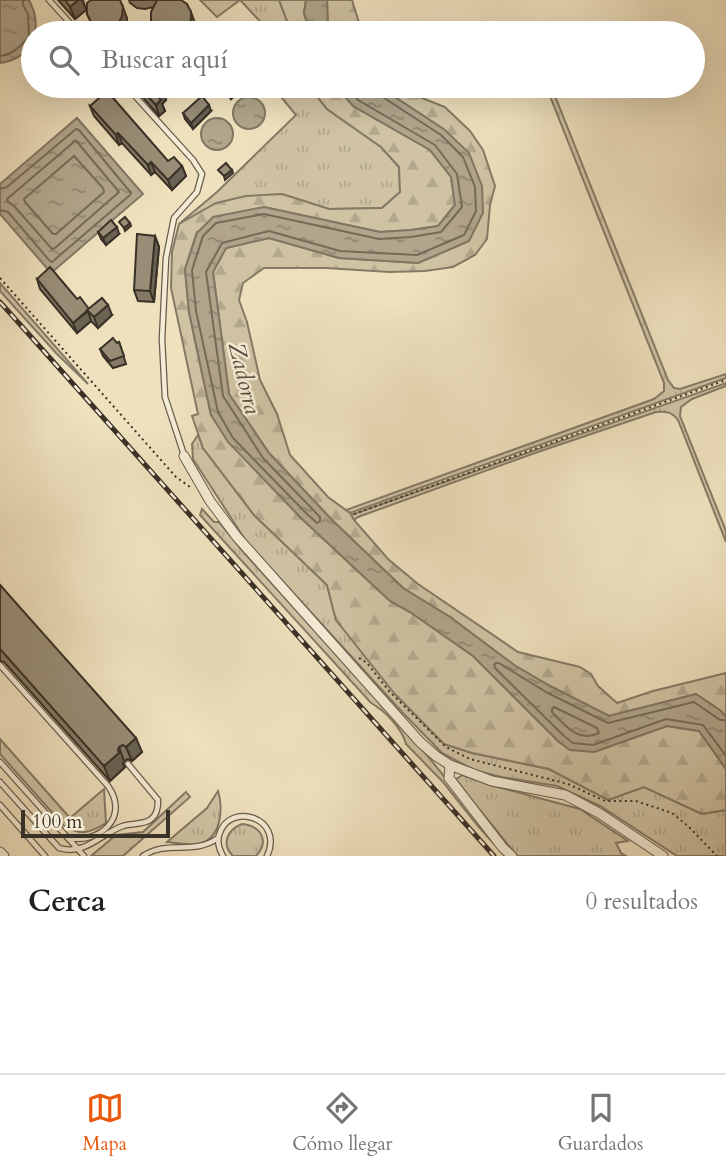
<!DOCTYPE html>
<html lang="es">
<head>
<meta charset="utf-8">
<style>
	body { margin:0; font-family:Cardo,serif; background:#f2f2f2; color:#222 }
	.scale { position:absolute; left:21px; bottom:18px; width:149px; box-sizing:border-box; padding-left:7px; border:4px solid #3a3127; border-top:0; font-size:19px; line-height:24px; white-space:nowrap; color:#3a3127; -webkit-text-stroke:5px #f5ecd5; paint-order:stroke }
	.list { margin:0; padding:0; list-style:none }
	h2 { display:flex; justify-content:space-between; align-items:center; height:91px; margin:0; padding:0 28px; font-size:30px }
	h2 small { font-size:23px; font-weight:400; color:#767676 }
	.icon { flex:none; width:38px; height:38px; fill:none; stroke:currentColor; stroke-width:2; stroke-linecap:round; stroke-linejoin:round }
	.map { position:relative; flex:none; width:726px; height:856px; overflow:hidden }
	.search { position:absolute; background:#fff; box-shadow:0 7px 28px #0002; left:21px; right:21px; top:21px; height:77px; display:flex; align-items:center; gap:18px; box-sizing:border-box; padding:0 24px; border-radius:38px; color:#767676; font-size:26px }
	.sheet { height:217px; background:#fff }
	nav { display:flex; justify-content:space-around; align-items:center; box-sizing:border-box; height:98px; border-top:2px solid #e0e0e0; background:#fff; font-size:19px; color:#767676 }
	nav a { display:grid; justify-items:center; gap:4px }
	nav .on { color:#ea580c }
	.map>svg:first-child { display:block }
</style>
</head>
<body>
<div class="map">
<svg width="726" height="856" viewBox="0 0 726 856">
	<defs>
		<pattern id="grass-tufts" width="24" height="20" patternUnits="userSpaceOnUse" patternTransform="scale(1.75)"><rect width="24" height="20" fill="#d0c3a4"/><path d="M3 7l-1-3M5 7V3M7 7l1-3M15 17l-1-3M17 17v-4M19 17l1-3" fill="none" stroke="#b3a88d"/></pattern>
		<pattern id="forest-firs" width="22" height="20" patternUnits="userSpaceOnUse" patternTransform="scale(1.75)"><rect width="22" height="20" fill="#d0c3a4"/><path d="M5 1l3.5 6h-7zM16 11l3.5 6h-7z" fill="#b3a88d"/></pattern>
		<pattern id="water-ripples" width="26" height="14" patternUnits="userSpaceOnUse" patternTransform="scale(1.75)"><rect width="26" height="14" fill="#b1a58b"/><path d="M2 4q2-2 4 0t4 0M15 11q2-2 4 0t4 0" fill="none" stroke="#918772"/></pattern>
	</defs>
	<rect width="100%" height="100%" fill="#efe1be"/>
	<filter id="stains"><feTurbulence type="fractalNoise" baseFrequency=".00286" numOctaves="4"/><feColorMatrix values="0 0 0 0 .2 0 0 0 0 .09 0 0 0 0 .02 0 0 0 .5 -.17"/></filter>
	<radialGradient id="worn" r=".72"><stop offset=".6" stop-color="#630" stop-opacity="0"/><stop offset="1" stop-color="#630" stop-opacity=".3"/></radialGradient>
	<g fill="url(#grass-tufts)" stroke="#857a66" stroke-width="2">
		<polygon points="240,0 279,0 287,21 289,33 271,33"/>
		<polygon points="272,86 309,86 327,109 381,147 399,167 400,192 382,208 329,209 282,194 179,224 217,192 296,115"/>
		<polygon points="546,86 551,86 668,380 674,388 680,389 726,374 726,378 350,513 346,510 654,399 664,391 664,383"/>
		<polygon points="0,283 88,384 57,354 0,291"/>
		<path d="M726 383V386L692 399 681 407 680 416 726 531V542L678 420C672 412 666 411 656 412L535 453 358 517 354 520 351 515Z"/>
		<polygon points="198,435 203,448 254,515 327,585 336,620 444,744 472,753 549,769 608,800 644,787 702,814 726,810 726,856 677,856 600,806 557,786 501,777 474,770 442,753 403,713 246,541 193,459 192,444"/>
		<path d="M202 509 214 522H219L247 556 426 754 509 856H505L478 826 442 781 406 744C402 728 385 711 371 703L200 515Z"/>
		<path d="M0 739 70 818 104 789 106 823C90 833 81 836 64 826L0 754Z"/>
		<polygon points="463,775 490,785 580,809 628,841 616,843 621,853 626,856 517,856 475,804 456,779"/>
		<path d="M218 791C224 809 221 843 195 844 186 845 176 843 167 842L207 808Z"/>
		<polygon points="186,792 190,797 123,856 91,856 116,835 143,832"/>
		<path d="M242 824C261 826 270 841 256 856H233C221 844 227 830 242 824Z"/>
	</g>
	<g fill="url(#forest-firs)" stroke="#857a66" stroke-width="2">
		<polygon points="200,0 240,0 217,17"/>
		<polygon points="279,0 306,0 304,13 310,33 289,33 287,21"/>
		<polygon points="327,0 352,0 362,33 329,33 328,31"/>
		<polygon points="309,86 336,86 353,106 430,150 451,177 455,205 438,226 411,230 380,232 264,207 197,232 185,269 189,312 211,415 266,481 302,519 390,601 410,612 473,656 559,742 594,752 667,726 699,731 726,769 726,810 702,814 644,787 608,800 549,769 472,753 444,744 394,693 336,620 327,585 254,515 203,448 192,416 198,414 171,288 172,252 179,224 216,203 246,196 282,194 329,209 382,208 400,192 399,167 381,147 327,109"/>
		<polygon points="378,86 401,86 412,94 445,107 470,131 483,150 495,186 490,205 487,239 475,255 453,267 425,271 389,272 326,268 264,268 243,283 239,300 247,322 260,380 277,414 290,455 328,497 350,513 354,520 388,559 418,584 518,652 580,667 591,674 598,686 617,703 653,691 726,673 726,717 721,711 696,694 609,716 550,686 514,665 450,617 403,588 332,520 269,453 229,394 213,272 226,248 269,238 339,258 418,263 469,241 445,130"/>
	</g>
	<g fill="url(#water-ripples)" stroke="#817763" stroke-width="2">
		<path d="M0 0H29C35 12 37 20 35 33H33C33 51 16 61 0 63Z"/>
		<polygon points="306,0 327,0 328,31 329,33 310,33 304,13"/>
		<polygon points="336,86 378,86 445,130 469,153 482,186 483,213 469,241 418,263 339,258 269,238 226,248 213,272 229,394 269,453 332,520 403,588 450,617 514,665 550,686 609,716 696,694 721,711 726,717 726,769 699,731 667,726 594,752 570,750 559,742 473,656 410,612 390,601 302,519 228,442 211,415 189,312 185,269 197,233 213,217 264,207 380,232 411,230 438,226 455,205 451,177 430,150 353,106"/>
		<circle cx="249" cy="113" r="16"/>
		<polygon points="77,118 143,194 51,273 0,214 0,184"/>
		<circle cx="217" cy="134" r="16"/>
	</g>
	<g fill="none" stroke-linecap="round" stroke-linejoin="round">
		<g stroke="#766b59" stroke-width="2">
			<path d="M0 56C14 54 20 46 29 37L28 14 23 5V0"/>
			<polyline points="345,86 358,100 435,145 457,174 462,207 441,232 411,237 379,239 264,214 216,223 203,236 192,270 196,311 218,412 233,438 307,514 317,523 320,521 320,517 263,458 223,396 206,272 222,243 269,231 340,251 417,255 464,235 476,211 475,187 463,157 441,135 378,94 375,86"/>
			<polygon points="75,141 78,143 119,192 55,248 52,249 14,206 8,202 7,199"/>
			<polygon points="74,156 103,188 104,192 56,234 53,234 25,202 24,199"/>
			<polyline points="0,189 7,187 76,129 79,130 131,193 130,195 52,262 49,260 8,212 0,210"/>
			<path d="M554 707 597 728 599 733C579 743 565 726 552 712V709Z"/>
			<polyline points="726,720 720,720 694,702 608,723 546,692 499,663 496,663 494,665 495,668 564,736 573,743 593,745 666,719 703,725 726,756"/>
		</g>
		<defs>
			<g id="lane">
				<polyline points="49,0 79,33"/>
				<polyline points="126,86 193,160 202,174 197,192 174,218 166,258 162,339 165,397 184,455"/>
				<path d="M0 665 108 786C130 817 100 844 68 838"/>
				<polyline points="0,762 84,856"/>
				<path d="M0 782 59 848C85 856 102 833 123 826 131 823 142 825 150 820 157 815 158 808 158 800L128 764"/>
				<polyline points="0,805 45,856"/>
				<path d="M143 856C168 839 193 856 218 838"/>
				<path d="M223 856C219 849 217 842 219 835 229 800 285 818 267 856"/>
			</g>
			<g id="street">
				<polyline points="184,456 210,501 237,537 420,742 436,756 450,765 492,781 565,795 599,813 663,856"/>
				<polyline points="450,765 449,778 503,848 512,856"/>
				<polyline points="0,852 4,856"/>
			</g>
		</defs>
		<use href="#lane" stroke="#675d4d" stroke-width="7"/>
		<use href="#street" stroke="#675d4d" stroke-width="11"/>
		<g stroke="#3a3127" stroke-width="2" stroke-dasharray="2 3.5" stroke-linecap="butt">
			<polyline points="0,278 176,477 190,487"/>
			<polyline points="354,514 726,380"/>
			<polyline points="359,658 367,663 389,691 446,747 470,759 568,784 605,801 636,801 672,813 688,826 717,856"/>
		</g>
		<use href="#lane" stroke="#f5ecd5" stroke-width="4.5"/>
		<use href="#street" stroke="#f5ecd5" stroke-width="9"/>
		<defs>
			<polyline id="rail" points="0,302 494,856"/>
		</defs>
		<use href="#rail" stroke="#3a3127" stroke-width="5"/>
		<use href="#rail" stroke="#f5ecd5" stroke-width="2.5" stroke-dasharray="8" stroke-linecap="butt"/>
	</g>
	<g fill="#837965" stroke="#3a3127" stroke-width="2">
		<polygon points="58,0 83,0 86,10 75,19"/>
		<polygon points="129,0 181,0 195,23 195,30 194,33 156,33 151,20 153,7 145,9 137,8 130,3"/>
		<polygon points="87,14 127,18 126,27 123,33 96,33"/>
		<polygon points="133,86 159,86 162,90 166,100 162,104 165,111 159,116"/>
		<polygon points="223,86 240,91 231,99 225,92"/>
		<polygon points="90,106 168,161 182,166 186,176 172,190 155,172 151,175 122,143 119,145 94,116"/>
		<polygon points="211,111 193,129 185,119 183,113"/>
		<polygon points="98,232 119,234 106,245 101,239"/>
		<polygon points="155,236 159,247 154,302 138,301 134,290"/>
		<polygon points="37,279 77,299 89,309 112,315 98,328 91,321 77,333 40,289"/>
		<polygon points="119,342 126,364 113,368 103,356 100,349"/>
		<polygon points="0,585 142,752 132,761 128,759 124,761 123,764 125,767 110,781 4,662 0,661"/>
	</g>
	<g fill="#6a6353" stroke="#3a3127" stroke-width="2">
		<polygon points="78,0 82,0 86,10 75,19 70,7"/>
		<polygon points="123,7 127,18 126,27 122,33 118,24"/>
		<polygon points="191,12 195,23 195,30 194,33 184,33"/>
		<polygon points="235,86 239,86 240,91 231,99 228,92"/>
		<polygon points="162,90 166,100 162,104 165,111 159,116 156,105 156,95"/>
		<polygon points="209,105 211,111 193,129 191,123"/>
		<polygon points="118,133 122,143 119,145 116,135"/>
		<polygon points="151,162 155,172 151,175 148,165"/>
		<polygon points="182,166 186,176 172,190 168,180"/>
		<polygon points="232,170 233,173 225,180 224,176"/>
		<polygon points="130,223 131,226 125,231 124,228"/>
		<polygon points="117,227 119,234 106,245 103,238"/>
		<polygon points="155,236 159,247 154,302 150,291"/>
		<polygon points="108,305 112,315 98,328 94,317"/>
		<polygon points="88,311 91,321 77,333 73,323"/>
		<polygon points="136,738 142,752 132,761 126,747"/>
		<polygon points="119,747 124,761 123,764 125,767 110,781 104,766 118,750"/>
	</g>
	<g fill="#988d76" stroke="#3a3127" stroke-width="2">
		<polygon points="65,0 78,0 70,7"/>
		<polygon points="91,0 120,0 123,7 122,16 118,24 107,28 98,27 91,22 87,14 87,3"/>
		<polygon points="157,0 181,0 187,4 191,12 191,19 187,29 184,32 161,33 156,30 151,20 151,12"/>
		<polygon points="130,30 140,30 148,33 125,33"/>
		<polygon points="138,86 159,86 162,90 156,95 161,100 156,105"/>
		<polygon points="223,86 235,86 228,92"/>
		<polygon points="107,91 168,161 174,157 182,166 168,180 151,162 148,165 118,133 116,135 90,106"/>
		<polygon points="202,96 209,105 191,123 183,113"/>
		<polygon points="226,163 232,170 224,176 218,170"/>
		<polygon points="125,217 130,223 124,228 119,222"/>
		<polygon points="111,220 117,227 103,238 98,232"/>
		<polygon points="137,234 155,236 150,291 134,290"/>
		<polygon points="50,267 77,299 80,297 89,309 73,323 37,279"/>
		<polygon points="102,298 108,305 94,317 87,310"/>
		<polygon points="113,338 117,343 119,342 124,356 110,361 100,349"/>
		<polygon points="0,585 136,738 126,747 123,745 119,747 118,750 119,753 104,766 0,649"/>
	</g>
	<g text-anchor="middle" stroke-width="5" stroke-linejoin="round" paint-order="stroke">
		<g font-size="23" font-style="italic" fill="#584e40" stroke="#f5ecd5">
			<text transform="translate(245 378) rotate(76)" y="8">Zadorra</text>
		</g>
	</g>
	<rect width="100%" height="100%" filter="url(#stains)"/>
	<rect width="100%" height="100%" fill="url(#worn)"/>
</svg>
<div class="scale">100 m</div>
<div class="search"><svg class="icon" aria-label="search" viewBox="0 0 24 24"><circle cx="10" cy="10" r="6"/><path d="M15 15l6 6"/></svg>Buscar aquí</div>
</div>
<section class="sheet">
<h2>Cerca<small>0 resultados</small></h2>
<ul class="list">
</ul>
</section>
<nav>
<a class="on"><svg class="icon" aria-label="map" viewBox="0 0 24 24"><path d="M3 6l6-2 6 2 6-2v14l-6 2-6-2-6 2zM9 4v14M15 6v14"/></svg>Mapa</a>
<a><svg class="icon" aria-label="directions" viewBox="0 0 24 24"><path d="M12 3l9 9-9 9-9-9zM9 14v-3h6M13 9l2 2-2 2"/></svg>Cómo llegar</a>
<a><svg class="icon" aria-label="saved" viewBox="0 0 24 24"><path d="M7 4h10v16l-5-4-5 4z"/></svg>Guardados</a>
</nav>
</body>
</html>
